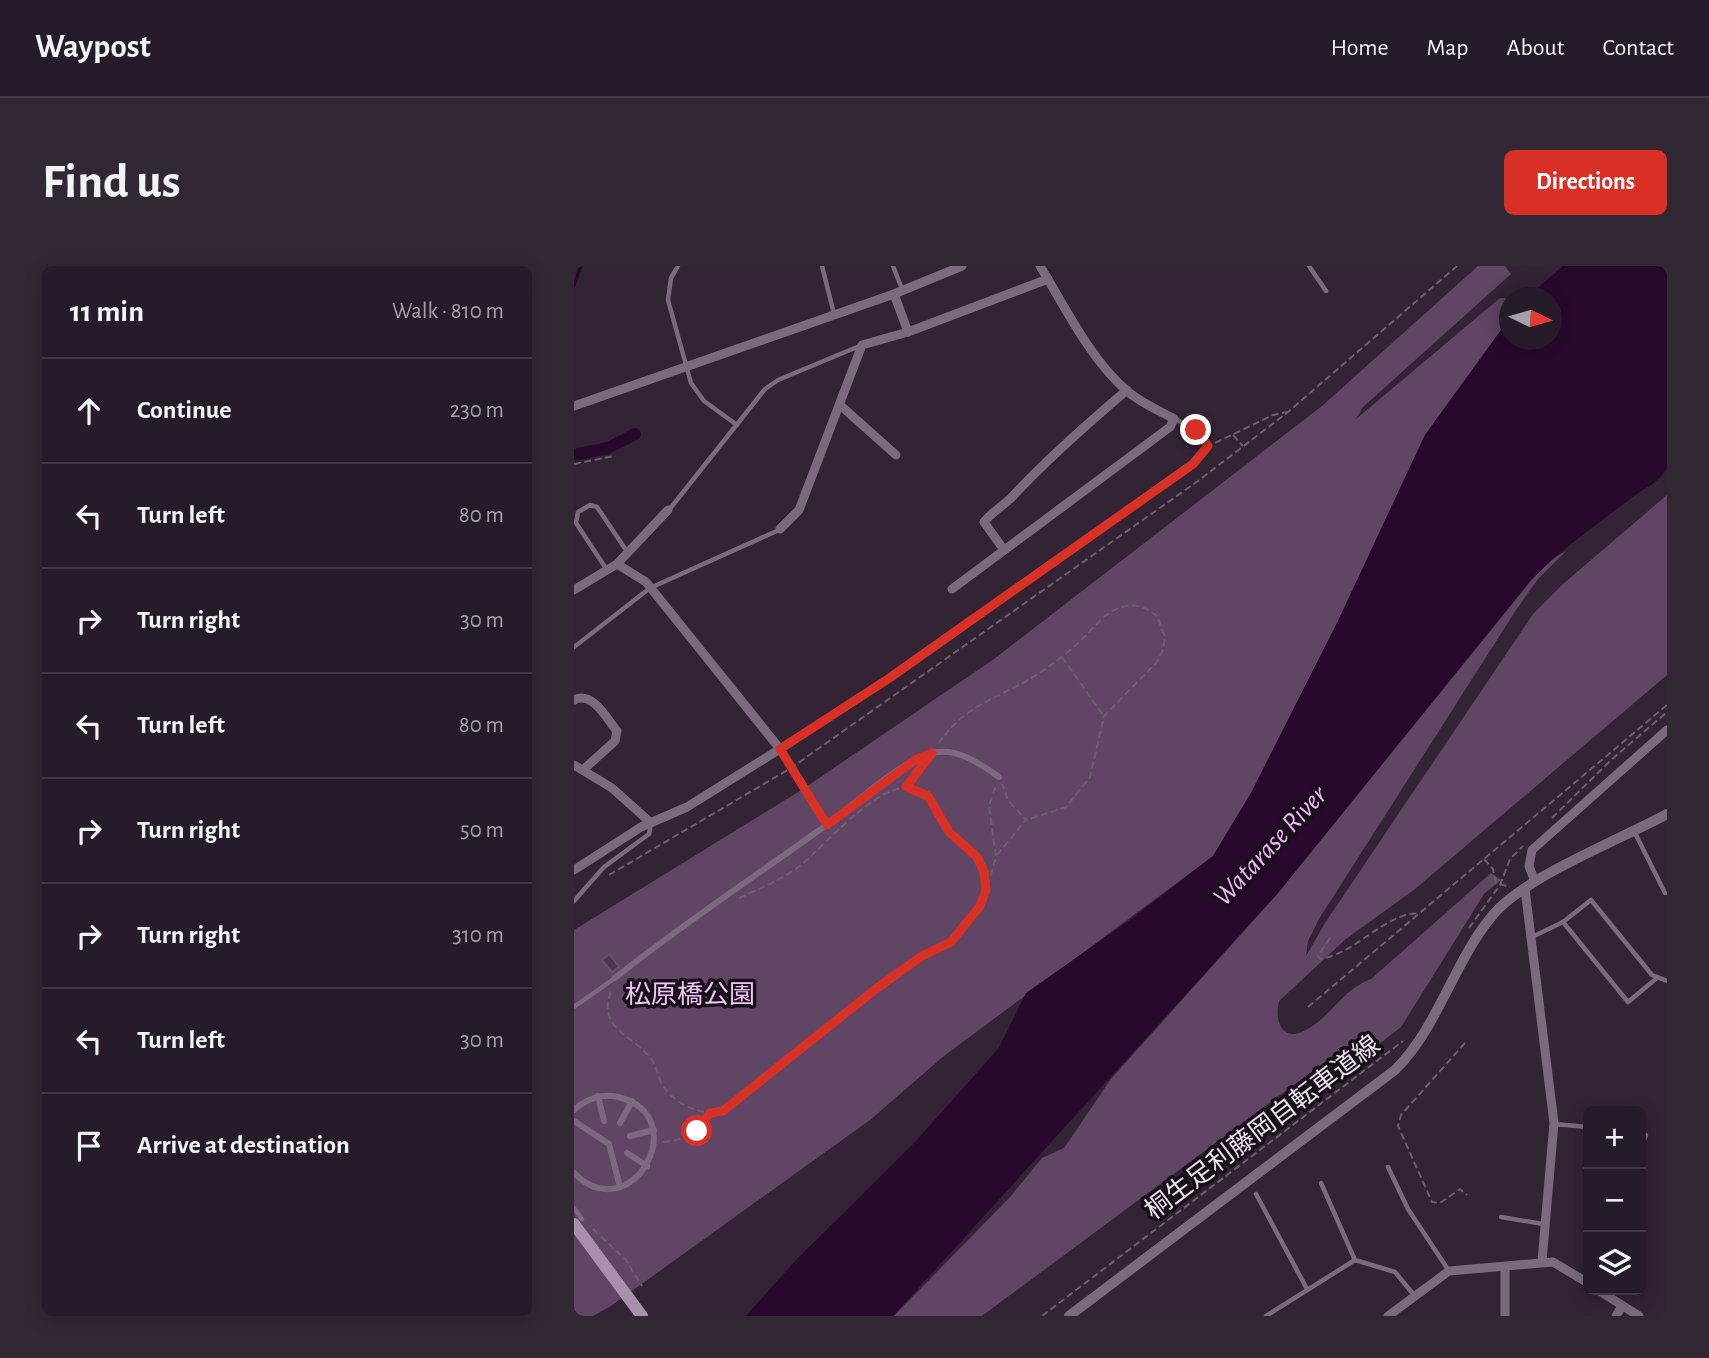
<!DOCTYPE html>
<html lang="en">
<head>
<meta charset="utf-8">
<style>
	body { margin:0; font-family:"Alegreya Sans","Noto Sans JP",sans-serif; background:#322834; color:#f1f3f6 }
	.controls { position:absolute; right:21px; bottom:21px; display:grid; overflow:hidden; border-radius:10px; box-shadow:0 4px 18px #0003 }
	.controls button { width:63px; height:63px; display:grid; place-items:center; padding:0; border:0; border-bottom:2px solid #423945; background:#261b28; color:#f1f3f6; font:35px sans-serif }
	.compass { position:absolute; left:925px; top:21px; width:63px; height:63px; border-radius:50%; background:#261b28; box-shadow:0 4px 18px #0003; rotate:95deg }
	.stop { position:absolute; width:21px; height:21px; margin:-16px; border:5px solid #d93025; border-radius:50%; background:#fff }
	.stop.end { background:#d93025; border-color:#fff; box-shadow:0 2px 7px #0008 }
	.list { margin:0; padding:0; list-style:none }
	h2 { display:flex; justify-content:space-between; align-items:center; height:91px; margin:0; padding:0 28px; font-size:30px }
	h2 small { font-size:23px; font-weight:400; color:#a4a1a8 }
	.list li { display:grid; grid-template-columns:46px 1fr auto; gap:21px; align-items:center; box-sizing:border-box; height:105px; padding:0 28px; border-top:2px solid #423945 }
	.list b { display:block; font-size:26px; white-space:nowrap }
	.list em { font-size:23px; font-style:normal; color:#a4a1a8 }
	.icon { flex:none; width:38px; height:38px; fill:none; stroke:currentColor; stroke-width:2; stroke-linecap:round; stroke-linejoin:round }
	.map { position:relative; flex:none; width:1093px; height:1050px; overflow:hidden; border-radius:10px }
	header { display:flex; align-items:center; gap:42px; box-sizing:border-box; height:98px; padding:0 35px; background:#261b28; border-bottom:2px solid #423945 }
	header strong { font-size:33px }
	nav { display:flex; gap:38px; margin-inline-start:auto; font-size:24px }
	.intro { display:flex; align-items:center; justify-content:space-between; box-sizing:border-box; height:168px; padding:0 42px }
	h1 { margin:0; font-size:49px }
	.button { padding:18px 32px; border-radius:10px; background:#d93025; color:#fff; font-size:24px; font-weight:700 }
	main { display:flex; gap:42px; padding:0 42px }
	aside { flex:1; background:#261b28; border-radius:10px; box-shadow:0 4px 18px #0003 }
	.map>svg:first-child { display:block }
</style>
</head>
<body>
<header>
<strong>Waypost</strong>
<nav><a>Home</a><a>Map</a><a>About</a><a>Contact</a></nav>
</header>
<div class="intro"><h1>Find us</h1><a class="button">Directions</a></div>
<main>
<aside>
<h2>11 min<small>Walk · 810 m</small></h2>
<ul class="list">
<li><svg class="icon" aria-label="ahead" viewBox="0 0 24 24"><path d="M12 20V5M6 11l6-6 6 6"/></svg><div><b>Continue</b></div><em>230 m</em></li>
<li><svg class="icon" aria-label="left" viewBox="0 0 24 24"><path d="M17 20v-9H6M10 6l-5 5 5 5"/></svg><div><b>Turn left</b></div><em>80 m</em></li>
<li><svg class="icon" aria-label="right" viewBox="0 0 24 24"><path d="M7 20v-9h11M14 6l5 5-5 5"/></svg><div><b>Turn right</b></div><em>30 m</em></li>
<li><svg class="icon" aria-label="left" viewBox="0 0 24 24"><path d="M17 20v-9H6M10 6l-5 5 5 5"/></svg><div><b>Turn left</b></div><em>80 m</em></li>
<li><svg class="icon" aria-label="right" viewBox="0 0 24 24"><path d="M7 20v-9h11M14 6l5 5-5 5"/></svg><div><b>Turn right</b></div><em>50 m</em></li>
<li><svg class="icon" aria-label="right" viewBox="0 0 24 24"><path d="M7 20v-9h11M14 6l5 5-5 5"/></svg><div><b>Turn right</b></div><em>310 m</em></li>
<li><svg class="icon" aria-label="left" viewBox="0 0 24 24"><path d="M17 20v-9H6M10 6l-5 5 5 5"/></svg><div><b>Turn left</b></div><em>30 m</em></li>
<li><svg class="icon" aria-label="arrive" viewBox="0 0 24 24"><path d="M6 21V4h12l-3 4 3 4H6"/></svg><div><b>Arrive at destination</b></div></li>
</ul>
</aside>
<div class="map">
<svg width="1093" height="1050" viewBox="0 0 1093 1050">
	<rect width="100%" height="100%" fill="#332435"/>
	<g fill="#604664">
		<polygon points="904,0 931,0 937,8 789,141 782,153 926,32 935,32 935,53 851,169 764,355 677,527 639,590 370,790 296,854 37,1040 19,1050 0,1050 0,664 229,523 420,393 748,140"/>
		<path d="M1093 229V409L841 623 772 673 705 735C700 755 708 777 732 764 757 751 769 723 797 713L917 607 927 614 910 628 827 761 764 810 721 818 408 1050H320L436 931 468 892 490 882 537 813 704 627 956 316 976 294 992 285 964 313 942 344 745 653 734 675 732 690 751 657 959 348 989 318Z"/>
	</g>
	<path fill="#29082e" d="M989 0H1093V202C1084 218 1070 222 1056 233 1022 259 986 284 956 315L704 627 319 1050H172L221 995 340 877 424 783 452 727 560 651 639 590 677 527 764 355 851 169 935 53 936 74H978V32L953 31Z"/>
	<polygon fill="#332435" points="1093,202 1088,217 1065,230 982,295 1063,228 1086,214"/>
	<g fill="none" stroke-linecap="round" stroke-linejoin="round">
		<polyline stroke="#29082e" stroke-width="3.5" points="0,19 7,0"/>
		<polyline stroke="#29082e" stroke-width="12" points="0,189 34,182 61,168"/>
	</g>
	<polygon fill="#48384a" stroke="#645367" stroke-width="2" points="35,688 45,701 38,706 28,694"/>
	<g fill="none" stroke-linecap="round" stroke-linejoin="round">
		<g stroke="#6c5e6e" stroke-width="2" stroke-dasharray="7 3.5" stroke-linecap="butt">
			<polyline points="659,169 669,180"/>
			<polyline points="641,177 699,149 713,146"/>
			<polyline points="0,198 40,190"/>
			<polyline points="488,391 529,449"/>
			<path d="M364 478C388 445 406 439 441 421 463 410 484 395 503 378 518 365 528 347 548 341 562 337 573 342 583 350L591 371 589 384 582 397 530 450 516 511 492 541 452 554"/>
			<polyline points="210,490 248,551"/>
			<polyline points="333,521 348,500"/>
			<polyline points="978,552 1037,494 1093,446"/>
			<polyline points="423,589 452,554 434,534 428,518"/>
			<polyline points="910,593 919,603 922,617 936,621"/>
			<polyline points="35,609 217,502 624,215 714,146 883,0"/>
			<path d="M165 632C185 623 204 615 222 603 250 582 306 511 342 523 360 529 363 550 374 564 393 588 409 589 412 624"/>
			<polyline points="895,662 926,619 936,593 949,580"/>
			<path d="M756 672 744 690 746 693C782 688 810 647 846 647"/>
			<path d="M37 726C23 760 56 769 74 789 82 797 83 808 88 818 98 837 128 851 149 845L303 722 348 690 377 675 396 656 410 632 422 591 415 540 422 519"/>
			<polyline points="734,741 1093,439"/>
			<polyline points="891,777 827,849 824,860 858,936 866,937 886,923 893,929"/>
			<path d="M89 876C109 875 126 866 135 848"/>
			<polyline points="19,963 52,994 68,1020"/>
			<polyline points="468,1050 829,775"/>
		</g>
		<g stroke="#7b6a7e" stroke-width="4.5">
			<polyline points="104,0 97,12 94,34 117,117 130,135 163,159"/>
			<polyline points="248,0 260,48"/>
			<polyline points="319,0 328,23"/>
			<polyline points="735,0 752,25"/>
			<polyline points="95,244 191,123 204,114 288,79"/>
			<polyline points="33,304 2,257 4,246 16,239 23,241 54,287"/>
			<polyline points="0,381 76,322 205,264"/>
			<polyline points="207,483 314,413 619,198 632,185 632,175 622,164 601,153"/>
			<polyline points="1061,567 1091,627"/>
			<polyline points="0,635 30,601 75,568 77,558"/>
			<polyline points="989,656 1054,736 1083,712"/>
			<polyline points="958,671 989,656 1017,634 1078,709 1093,715"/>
			<polyline points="0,741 41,712"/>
			<polyline points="980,858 1014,861"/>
			<polyline points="1067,867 1072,869 1067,882"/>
			<polyline points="814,901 834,943 875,1005"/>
			<polyline points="747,917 781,994"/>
			<polyline points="682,928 733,1023"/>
			<polyline points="0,942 8,953"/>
			<polyline points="927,951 969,958"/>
			<polyline points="692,1050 781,994 821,1006 840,1029"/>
		</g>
		<g stroke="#7b6a7e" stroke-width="6">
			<path d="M41 712C107 659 176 614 244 565 272 546 327 494 358 487 383 481 405 497 425 511"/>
			<polyline points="24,830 30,855"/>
			<path d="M0 844C12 833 28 827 44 831 121 849 58 965 0 907"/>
			<polyline points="0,855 35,878 46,921"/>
			<polyline points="46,857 58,835"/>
			<polyline points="56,870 80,864"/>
			<polyline points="53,887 73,900"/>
		</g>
		<g stroke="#7b6a7e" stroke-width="9">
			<polyline points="320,28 334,66"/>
			<polyline points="266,139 322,189"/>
			<polyline points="0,140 320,28 388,0"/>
			<polyline points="206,263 225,244 288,79 334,66 474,13"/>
			<path d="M430 284 410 256C418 246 429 240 438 231 474 192 513 158 553 124"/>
			<path d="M378 323 596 161 600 153C584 144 567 137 553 125 516 93 491 41 466 0"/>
			<polyline points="0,324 43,298 94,244"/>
			<path d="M0 434C18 424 33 453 43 465L41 475 10 503"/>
			<polyline points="0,499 38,522 77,557"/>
			<polyline points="0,604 67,561 113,541 206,483 72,316 43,298"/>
			<polyline points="961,616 955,600 958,584 1093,464"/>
			<polyline points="951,623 980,857 968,995"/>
			<polyline points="1024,1024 1065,1050"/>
			<polyline points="814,1050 875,1005 979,996 1014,1017"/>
			<polyline points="931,1050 931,1002"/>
			<polyline points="1042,1050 1048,1040"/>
		</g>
		<path stroke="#7b6a7e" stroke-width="10" d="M495 1050 821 804C865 760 879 697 918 650 949 611 1046 574 1093 548"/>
		<polyline stroke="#a98ead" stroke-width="12" points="0,958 68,1050"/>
	</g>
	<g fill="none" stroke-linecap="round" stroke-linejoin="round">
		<polyline stroke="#d93025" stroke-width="9" points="123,865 136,847 149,845 303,722 348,690 377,676 406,640 412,624 410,606 403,591 375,566 354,530 332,521 358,487 341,494 253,559 206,483 314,413 619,198 634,180 622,164"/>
	</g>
	<g text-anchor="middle" stroke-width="7" stroke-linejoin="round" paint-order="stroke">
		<g font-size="26" fill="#f3c4fa" stroke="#171018">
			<text x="116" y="737">松原橋公園</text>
		</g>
		<g font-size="26" fill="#ebe1ed" stroke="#171018">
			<text transform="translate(688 861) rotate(-37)" y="9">桐生足利藤岡自転車道線</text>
		</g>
		<g font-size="28" font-style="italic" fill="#f2b7fa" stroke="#171018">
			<text transform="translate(695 579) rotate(-47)" y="10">Watarase River</text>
		</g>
	</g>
</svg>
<div class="controls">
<button>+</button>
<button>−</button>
<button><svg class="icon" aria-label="layers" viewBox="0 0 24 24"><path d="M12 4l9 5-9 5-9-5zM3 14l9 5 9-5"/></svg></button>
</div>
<svg class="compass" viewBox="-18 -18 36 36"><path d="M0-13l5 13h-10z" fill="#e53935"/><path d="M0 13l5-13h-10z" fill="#a4a1a8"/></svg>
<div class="stop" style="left:123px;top:865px"></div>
<div class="stop end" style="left:622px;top:164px"></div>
</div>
</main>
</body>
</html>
